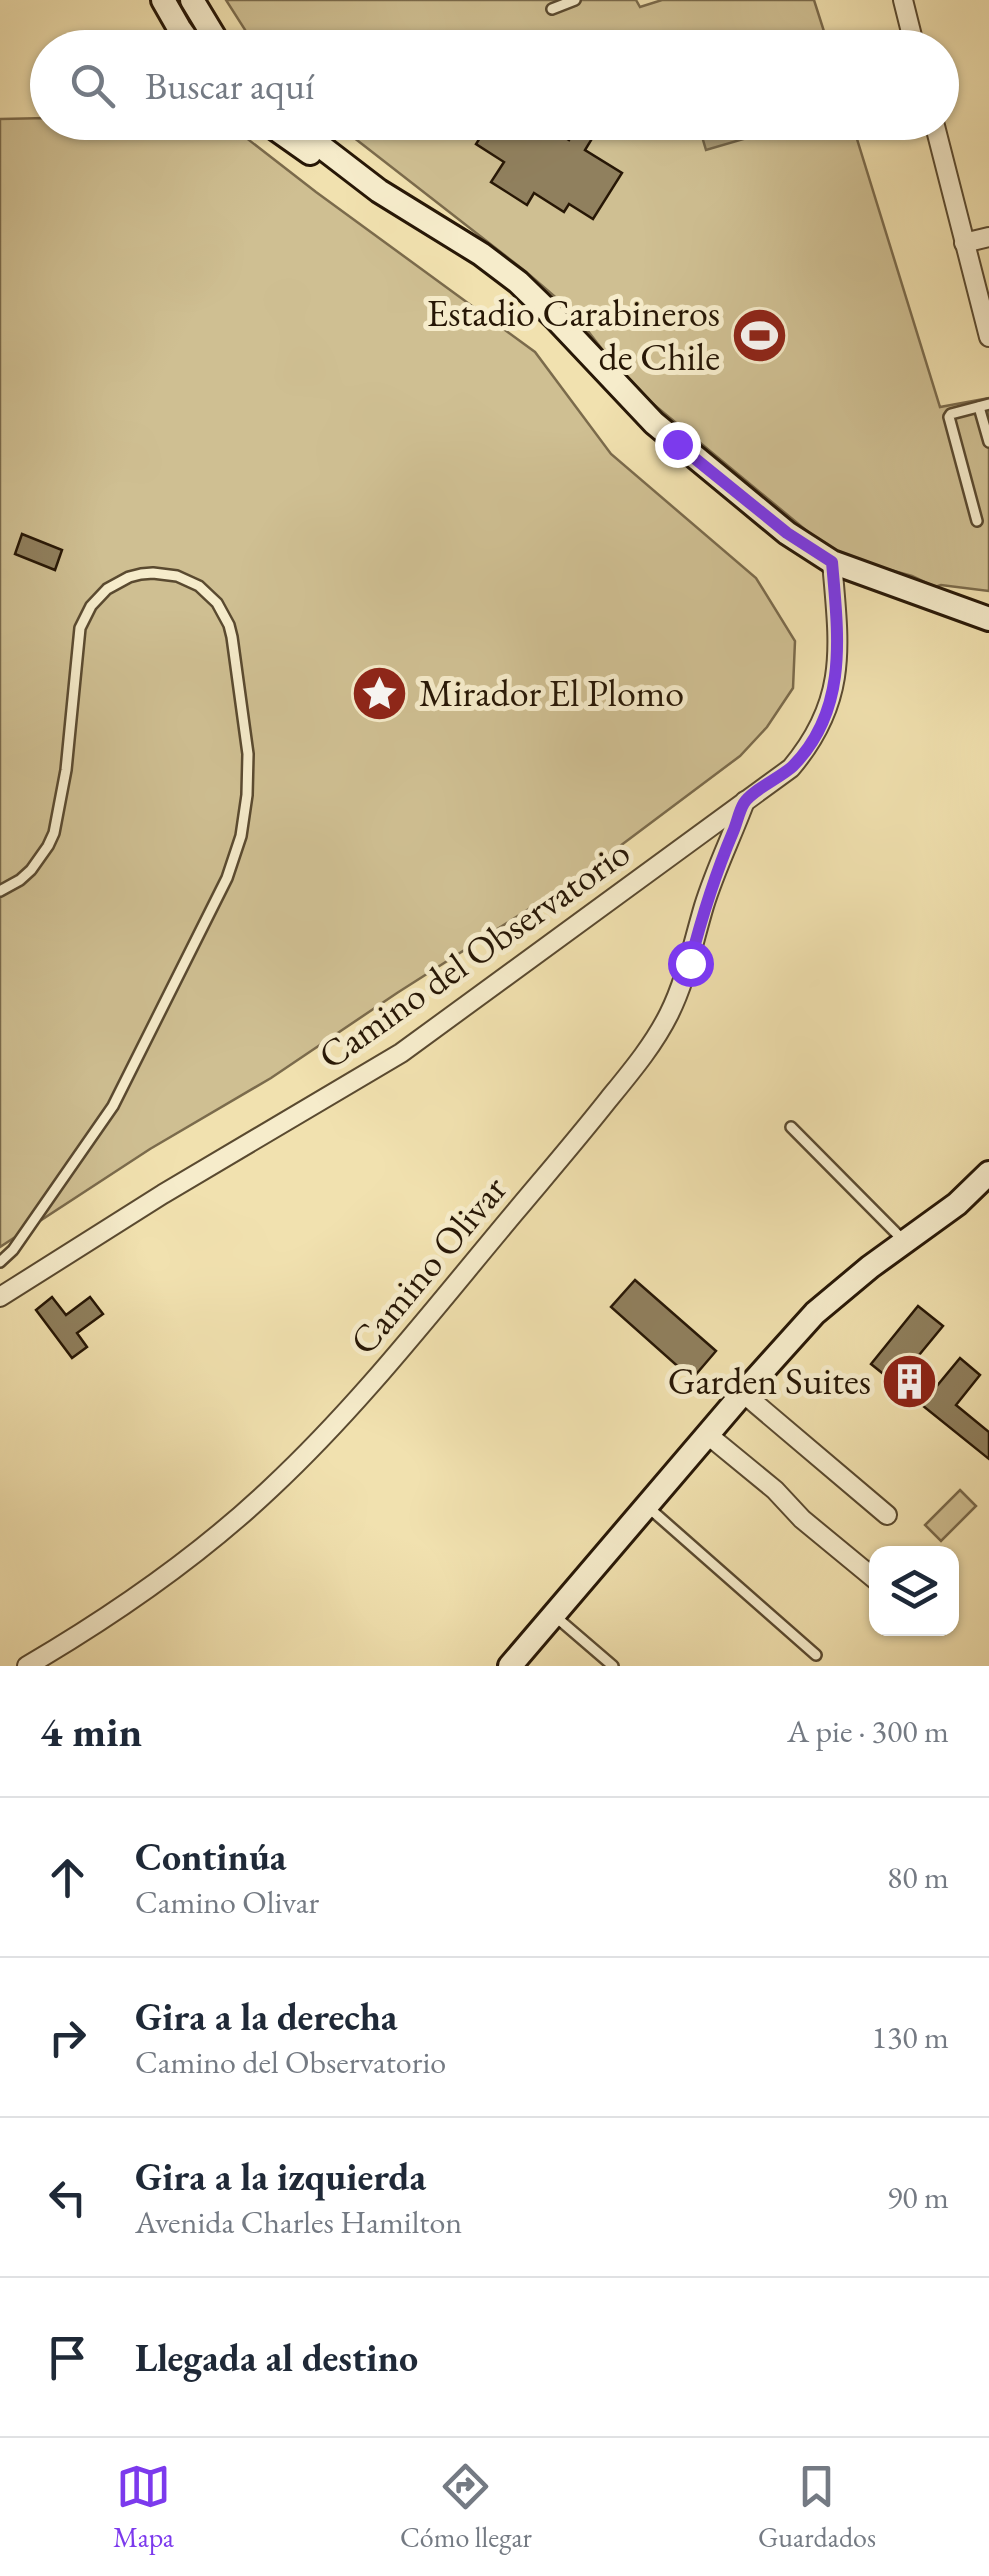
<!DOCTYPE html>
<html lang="es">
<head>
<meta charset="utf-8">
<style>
	body { margin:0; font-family:"EB Garamond",serif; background:#f6f6f7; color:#1f2937 }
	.controls { position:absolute; right:30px; bottom:30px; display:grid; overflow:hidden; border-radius:20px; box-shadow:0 2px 8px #0004 }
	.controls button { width:90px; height:90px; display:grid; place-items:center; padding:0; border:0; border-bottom:2px solid #e0e1e3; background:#fff; color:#1f2937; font:50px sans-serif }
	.stop { position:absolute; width:30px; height:30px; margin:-22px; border:8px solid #7c3aed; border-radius:50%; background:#fff }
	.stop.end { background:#7c3aed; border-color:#fff; box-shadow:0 2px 10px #0008 }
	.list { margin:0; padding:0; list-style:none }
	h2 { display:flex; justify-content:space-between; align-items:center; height:130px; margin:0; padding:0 40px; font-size:42px }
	h2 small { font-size:32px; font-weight:400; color:#747a83 }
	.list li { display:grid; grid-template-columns:65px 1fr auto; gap:30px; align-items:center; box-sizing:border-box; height:160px; padding:0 40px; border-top:2px solid #e0e1e3 }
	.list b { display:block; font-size:38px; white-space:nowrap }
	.list p { margin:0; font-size:32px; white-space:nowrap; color:#747a83 }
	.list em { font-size:32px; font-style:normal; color:#747a83 }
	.icon { flex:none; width:55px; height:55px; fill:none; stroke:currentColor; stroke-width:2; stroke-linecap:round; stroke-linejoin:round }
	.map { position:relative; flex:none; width:989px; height:1666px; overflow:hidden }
	.search { position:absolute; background:#fff; box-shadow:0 2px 8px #0004; left:30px; right:30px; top:30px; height:110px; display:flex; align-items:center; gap:25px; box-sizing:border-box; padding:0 35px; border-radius:55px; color:#747a83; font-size:38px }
	.sheet { height:770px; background:#fff }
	nav { display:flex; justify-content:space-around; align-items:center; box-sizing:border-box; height:140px; border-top:2px solid #e0e1e3; background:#fff; font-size:28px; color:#747a83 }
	nav a { display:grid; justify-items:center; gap:5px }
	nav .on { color:#7c3aed }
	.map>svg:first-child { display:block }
</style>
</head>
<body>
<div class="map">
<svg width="989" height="1666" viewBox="0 0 989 1666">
	<rect width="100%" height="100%" fill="#f1e1af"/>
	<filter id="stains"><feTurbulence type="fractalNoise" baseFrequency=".002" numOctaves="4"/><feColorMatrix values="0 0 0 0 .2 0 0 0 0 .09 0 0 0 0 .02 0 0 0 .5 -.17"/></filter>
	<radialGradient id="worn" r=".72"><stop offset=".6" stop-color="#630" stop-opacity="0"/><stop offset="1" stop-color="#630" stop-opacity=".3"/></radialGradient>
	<g fill="#cfbf92" stroke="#7b6b4c" stroke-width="2.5">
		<polygon points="226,0 636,0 640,7 662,0 814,0 829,47 256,47"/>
		<polygon points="47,118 48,122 227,123 316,192 535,352 611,454 756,578 795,641 793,688 767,727 740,756 576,879 397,993 271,1078 150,1149 0,1247 0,119"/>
		<polygon points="335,123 852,123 940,407 989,398 989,591 941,585 935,587 912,576 836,555 629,384 574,313 525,271"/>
		<polygon points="960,1490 976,1506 941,1541 925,1525"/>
	</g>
	<polygon fill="#ac9c76" stroke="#776749" stroke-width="2.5" points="698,123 750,123 754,136 706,150"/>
	<g fill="#90805e" stroke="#271706" stroke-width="2.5">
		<polygon points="490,122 550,122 548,127 569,140 577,127 593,137 585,150 622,173 593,219 569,204 564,212 534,193 527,205 491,182 504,162 476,144"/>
		<polygon points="22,534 62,550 55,570 15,554"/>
		<polygon points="635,1280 716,1351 692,1379 611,1307"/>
		<polygon points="52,1297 66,1315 90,1297 103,1314 77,1333 87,1347 72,1358 36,1310"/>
		<polygon points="918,1306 943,1326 910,1366 936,1387 960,1358 980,1375 956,1405 989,1432 989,1459 871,1364"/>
	</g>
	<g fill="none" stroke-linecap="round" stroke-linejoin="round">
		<defs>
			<g id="lane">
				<polyline points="552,9 575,0"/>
				<polyline points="979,407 989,442"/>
				<polyline points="977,521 949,417 951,414 989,404"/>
				<polyline points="0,891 20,880 31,870 48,846 54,833 66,770 80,628 91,606 107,589 129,577 141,574 153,573 177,576 199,586 217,603 229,625 232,637 248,754 247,795 241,836 227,878 113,1106 13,1250 0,1262"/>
				<polyline points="791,1127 905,1242"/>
				<polyline points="649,1508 816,1655"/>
				<polyline points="556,1617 613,1666"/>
			</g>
			<g id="street">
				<polyline points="903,0 915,48"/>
				<polyline points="934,122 989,337"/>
				<polyline points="964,243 989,237"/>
				<path d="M0 1297 163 1194 401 1053 791 768C849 699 839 645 832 562"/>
				<polyline points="743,1393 887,1515"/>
				<polyline points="708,1435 775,1490 802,1519 876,1580"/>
				<path d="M27 1666C114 1615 197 1558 271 1488 361 1404 437 1305 516 1211 547 1174 578 1138 608 1100 630 1073 653 1046 669 1014 686 980 693 943 704 906 715 870 732 836 745 801"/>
			</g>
			<g id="secondary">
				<polyline points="163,0 179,28 193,48"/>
				<polyline points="192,0 221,48"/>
				<polyline points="266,122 310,153"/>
				<polyline points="293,122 323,148 379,191 481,254 518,282 555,318 654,423 787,533 832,562 989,619"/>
				<polyline points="510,1666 743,1393 815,1313 870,1267 957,1204 989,1173"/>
			</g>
		</defs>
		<use href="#lane" stroke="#5a4a30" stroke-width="14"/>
		<use href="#street" stroke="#5a4a30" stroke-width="22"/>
		<use href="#secondary" stroke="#271706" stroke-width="28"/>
		<use href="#lane" stroke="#f6eccb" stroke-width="9"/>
		<use href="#street" stroke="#f6eccb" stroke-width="18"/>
		<use href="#secondary" stroke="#f6eccb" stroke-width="22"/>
	</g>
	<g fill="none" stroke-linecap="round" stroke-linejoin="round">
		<path stroke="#7c3aed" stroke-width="12" d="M677 444 787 533 832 562C838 634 849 709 793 766 780 778 752 790 744 803 739 811 737 823 733 832 714 877 702 916 690 963"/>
	</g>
	<defs>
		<symbol id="stadium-disc" viewBox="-11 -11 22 22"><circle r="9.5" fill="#8f2418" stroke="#f6eccb"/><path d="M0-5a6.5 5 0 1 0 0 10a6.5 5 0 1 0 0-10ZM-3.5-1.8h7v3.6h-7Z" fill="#fff"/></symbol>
		<symbol id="sight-disc" viewBox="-11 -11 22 22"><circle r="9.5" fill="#8f2418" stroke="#f6eccb"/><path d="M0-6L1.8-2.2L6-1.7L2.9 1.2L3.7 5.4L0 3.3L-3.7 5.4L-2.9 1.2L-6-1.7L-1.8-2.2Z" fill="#fff"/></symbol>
		<symbol id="building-disc" viewBox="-11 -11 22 22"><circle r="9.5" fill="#8f2418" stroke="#f6eccb"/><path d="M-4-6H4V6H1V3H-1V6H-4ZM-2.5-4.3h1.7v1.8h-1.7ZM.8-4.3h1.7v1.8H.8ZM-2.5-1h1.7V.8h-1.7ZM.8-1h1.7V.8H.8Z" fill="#fff"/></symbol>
	</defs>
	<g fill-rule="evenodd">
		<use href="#stadium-disc" x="728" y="304" width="63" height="63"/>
		<use href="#sight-disc" x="348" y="662" width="63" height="63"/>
		<use href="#building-disc" x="878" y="1350" width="63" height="63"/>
	</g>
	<g text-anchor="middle" stroke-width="10" stroke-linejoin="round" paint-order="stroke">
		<g font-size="38" fill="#271706" stroke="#f6eccb" text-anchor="end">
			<text x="720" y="326">Estadio Carabineros<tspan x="720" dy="44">de Chile</tspan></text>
			<text x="419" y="706" text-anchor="start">Mirador El Plomo</text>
			<text x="871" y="1394">Garden Suites</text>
		</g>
		<g font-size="38" fill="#271706" stroke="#f6eccb">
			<text transform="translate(474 954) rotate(-35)" y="13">Camino del Observatorio</text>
			<text transform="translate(428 1265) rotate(-50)" y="13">Camino Olivar</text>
		</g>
	</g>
	<rect width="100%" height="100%" filter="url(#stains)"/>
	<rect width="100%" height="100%" fill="url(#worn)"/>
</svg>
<div class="controls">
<button><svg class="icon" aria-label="layers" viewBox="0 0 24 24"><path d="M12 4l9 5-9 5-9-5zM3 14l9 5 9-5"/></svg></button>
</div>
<div class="stop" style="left:690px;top:963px"></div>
<div class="stop end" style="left:677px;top:444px"></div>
<div class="search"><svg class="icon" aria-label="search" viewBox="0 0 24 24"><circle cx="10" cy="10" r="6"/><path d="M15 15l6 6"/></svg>Buscar aquí</div>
</div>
<section class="sheet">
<h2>4 min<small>A pie · 300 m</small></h2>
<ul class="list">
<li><svg class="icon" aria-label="ahead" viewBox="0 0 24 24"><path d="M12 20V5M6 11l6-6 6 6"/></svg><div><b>Continúa</b><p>Camino Olivar</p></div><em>80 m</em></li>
<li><svg class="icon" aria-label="right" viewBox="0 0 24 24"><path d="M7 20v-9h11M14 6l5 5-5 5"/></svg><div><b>Gira a la derecha</b><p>Camino del Observatorio</p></div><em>130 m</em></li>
<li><svg class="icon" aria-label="left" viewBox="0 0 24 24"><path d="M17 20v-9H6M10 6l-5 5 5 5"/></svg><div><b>Gira a la izquierda</b><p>Avenida Charles Hamilton</p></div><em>90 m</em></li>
<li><svg class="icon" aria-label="arrive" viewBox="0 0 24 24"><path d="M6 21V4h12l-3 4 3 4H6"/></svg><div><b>Llegada al destino</b></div></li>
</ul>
</section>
<nav>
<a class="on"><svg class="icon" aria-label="map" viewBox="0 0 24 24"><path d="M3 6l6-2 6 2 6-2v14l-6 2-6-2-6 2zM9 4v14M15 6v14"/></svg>Mapa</a>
<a><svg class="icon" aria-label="directions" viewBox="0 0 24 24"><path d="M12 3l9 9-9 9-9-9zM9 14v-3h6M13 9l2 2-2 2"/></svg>Cómo llegar</a>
<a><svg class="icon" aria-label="saved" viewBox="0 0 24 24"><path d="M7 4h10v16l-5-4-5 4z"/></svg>Guardados</a>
</nav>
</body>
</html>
